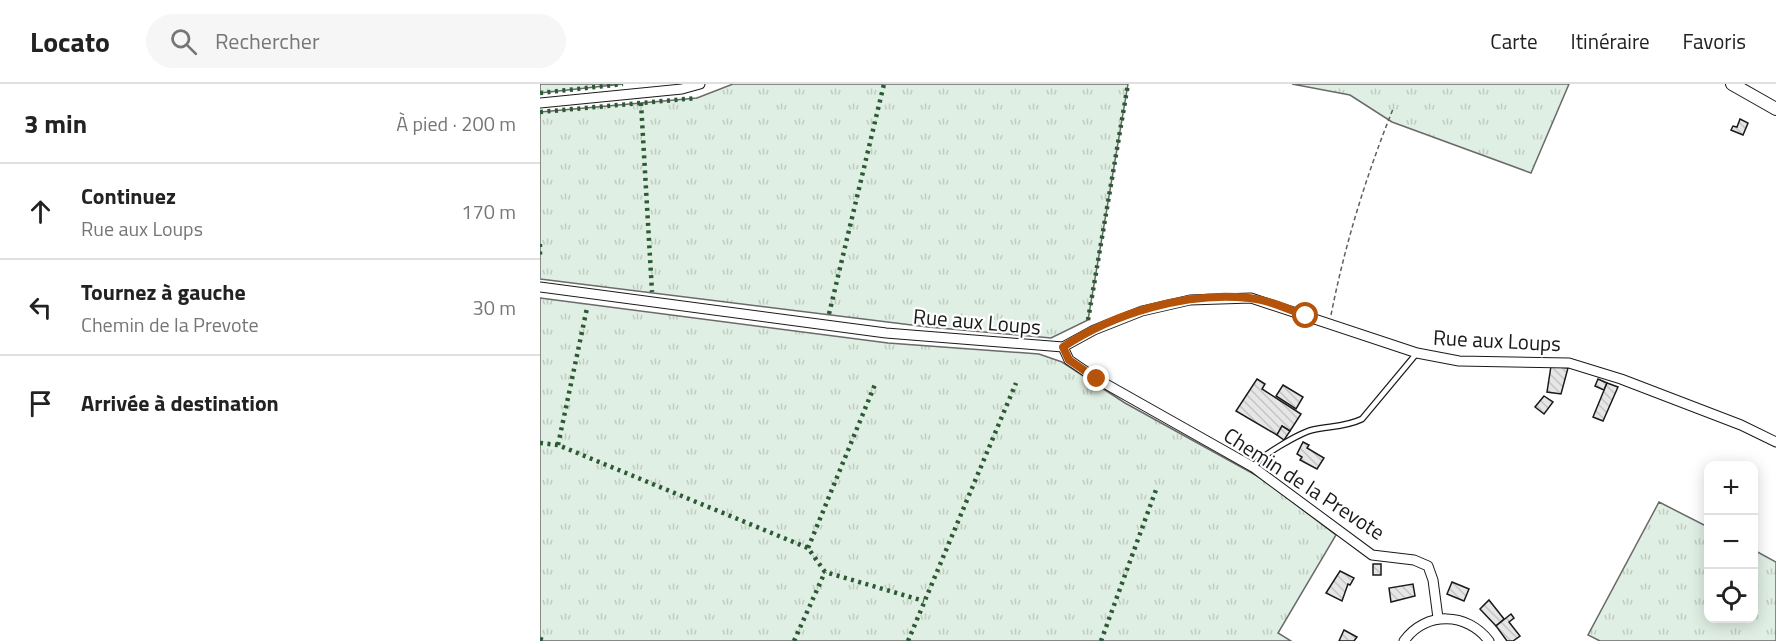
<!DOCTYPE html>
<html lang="fr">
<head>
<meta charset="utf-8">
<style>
	body { margin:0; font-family:"Titillium Web",sans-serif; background:#f6f6f6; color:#222 }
	.controls { position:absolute; right:18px; bottom:18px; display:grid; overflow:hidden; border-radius:12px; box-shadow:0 3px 15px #0003 }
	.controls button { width:54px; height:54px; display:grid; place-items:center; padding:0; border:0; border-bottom:2px solid #e0e0e0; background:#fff; color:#222; font:30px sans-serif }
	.stop { position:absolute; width:18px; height:18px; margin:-14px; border:4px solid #b45309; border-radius:50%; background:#fff }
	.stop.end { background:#b45309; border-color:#fff; box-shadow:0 2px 6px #0008 }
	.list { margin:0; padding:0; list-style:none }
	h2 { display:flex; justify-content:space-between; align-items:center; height:78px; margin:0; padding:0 24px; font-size:26px }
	h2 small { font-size:20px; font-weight:400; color:#767676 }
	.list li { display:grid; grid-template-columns:39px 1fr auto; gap:18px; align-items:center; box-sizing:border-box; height:96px; padding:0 24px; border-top:2px solid #e0e0e0 }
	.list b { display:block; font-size:22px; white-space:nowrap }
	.list p { margin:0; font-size:20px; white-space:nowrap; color:#767676 }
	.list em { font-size:20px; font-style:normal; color:#767676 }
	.icon { flex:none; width:33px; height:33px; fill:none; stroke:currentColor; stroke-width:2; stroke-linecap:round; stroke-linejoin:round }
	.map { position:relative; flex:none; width:1236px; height:557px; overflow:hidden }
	header { display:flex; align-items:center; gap:36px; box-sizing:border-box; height:84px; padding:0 30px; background:#fff; border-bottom:2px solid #e0e0e0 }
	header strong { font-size:28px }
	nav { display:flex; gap:33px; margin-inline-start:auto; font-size:21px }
	.search { width:420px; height:54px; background:#f6f6f6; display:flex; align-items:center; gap:15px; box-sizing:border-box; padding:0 21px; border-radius:33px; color:#767676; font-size:22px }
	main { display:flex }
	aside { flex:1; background:#fff }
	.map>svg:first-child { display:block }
</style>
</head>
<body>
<header>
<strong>Locato</strong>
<div class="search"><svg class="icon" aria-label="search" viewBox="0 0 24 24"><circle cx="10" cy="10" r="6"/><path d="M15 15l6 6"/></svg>Rechercher</div>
<nav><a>Carte</a><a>Itinéraire</a><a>Favoris</a></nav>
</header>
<main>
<aside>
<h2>3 min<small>À pied · 200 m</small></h2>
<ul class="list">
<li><svg class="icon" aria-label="ahead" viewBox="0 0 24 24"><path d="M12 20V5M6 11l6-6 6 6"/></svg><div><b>Continuez</b><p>Rue aux Loups</p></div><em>170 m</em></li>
<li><svg class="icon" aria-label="left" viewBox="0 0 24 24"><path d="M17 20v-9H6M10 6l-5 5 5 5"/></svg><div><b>Tournez à gauche</b><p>Chemin de la Prevote</p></div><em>30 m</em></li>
<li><svg class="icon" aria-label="arrive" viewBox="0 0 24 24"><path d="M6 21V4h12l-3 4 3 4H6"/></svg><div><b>Arrivée à destination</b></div></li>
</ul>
</aside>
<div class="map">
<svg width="1236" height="557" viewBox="0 0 1236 557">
	<defs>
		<pattern id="grass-tufts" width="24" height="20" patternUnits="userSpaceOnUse" patternTransform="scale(1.5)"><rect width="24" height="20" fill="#e0efe3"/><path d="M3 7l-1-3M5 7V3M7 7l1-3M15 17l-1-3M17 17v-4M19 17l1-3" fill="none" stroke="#c0ccc2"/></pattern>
		<pattern id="building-back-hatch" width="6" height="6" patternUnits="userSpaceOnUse" patternTransform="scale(1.5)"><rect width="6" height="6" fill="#e6e6e6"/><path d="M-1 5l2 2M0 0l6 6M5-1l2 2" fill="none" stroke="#c5c5c5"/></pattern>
	</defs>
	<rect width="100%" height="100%" fill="#fff"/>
	<g fill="url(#grass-tufts)" stroke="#6a6a6a" stroke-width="1.5">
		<polygon points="0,0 83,0 0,9"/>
		<polygon points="193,0 588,0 548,236 511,254 388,243 0,195 0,28 157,14"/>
		<polygon points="752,0 1029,0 991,89 852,38 810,11"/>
		<polygon points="0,214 348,259 499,270 522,278 585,319 721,394 796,451 738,549 751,557 0,557"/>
		<polygon points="1119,418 1168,443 1168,534 1214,534 1214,466 1236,478 1236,557 1060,557 1048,551"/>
	</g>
	<g fill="url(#building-back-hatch)" stroke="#1a1a1a" stroke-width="1.5">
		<polygon points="1200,35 1208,39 1203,51 1191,46 1193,42 1197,43"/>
		<polygon points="1011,282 1028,284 1021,310 1007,308"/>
		<polygon points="717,295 725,300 722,305 761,330 750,347 742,342 737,351 696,327"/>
		<polygon points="1058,295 1067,299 1064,306 1055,302"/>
		<polygon points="1067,299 1078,303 1063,337 1053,333"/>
		<polygon points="743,301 763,313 756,325 736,312"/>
		<polygon points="1004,312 1013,318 1004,330 995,323"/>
		<polygon points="742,342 750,347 744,356 737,351"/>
		<polygon points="763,358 769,361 767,364 784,374 777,385 760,376 762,373 757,370"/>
		<rect x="833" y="480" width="8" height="11"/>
		<polygon points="800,487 814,494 810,501 808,500 802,517 786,509"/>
		<polygon points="912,498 929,505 924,517 907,510"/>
		<polygon points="873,500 875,512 851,518 849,504"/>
		<polygon points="949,516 964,535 956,542 940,525"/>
		<polygon points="971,530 974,534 969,538 980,552 973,557 967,557 956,542"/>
		<polygon points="804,546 817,553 814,557 799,557"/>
	</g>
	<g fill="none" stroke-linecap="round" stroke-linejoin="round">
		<defs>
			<path id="service" d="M714 382C720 372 760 349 772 346 789 342 806 343 822 335L877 269"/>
			<g id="minor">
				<polyline points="0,19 142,5 160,0"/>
				<polyline points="0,203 346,249 523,263 554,246 602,227 650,216 711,214 877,269 919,277 1029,279 1081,295 1201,341 1236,358"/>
				<polyline points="523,263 529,276 557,295 713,383 832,471 874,476 888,482 893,496 898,534"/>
				<path d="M864 557C886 527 927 528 949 557"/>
			</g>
			<polyline id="tertiary" points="1192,0 1236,25"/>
		</defs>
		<use href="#service" stroke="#1a1a1a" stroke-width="7"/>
		<use href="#minor" stroke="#1a1a1a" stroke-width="11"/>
		<use href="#tertiary" stroke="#1a1a1a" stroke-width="14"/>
		<path stroke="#5f5f5f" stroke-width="1.5" stroke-dasharray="4.5 3" stroke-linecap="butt" d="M791 231C805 160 826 92 853 25"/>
		<use href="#service" stroke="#fff" stroke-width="4.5"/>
		<use href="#minor" stroke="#fff" stroke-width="9"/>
		<use href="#tertiary" stroke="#fff" stroke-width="12"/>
		<g stroke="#2b5a34" stroke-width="4.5" stroke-dasharray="3 4.5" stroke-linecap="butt">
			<polyline points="0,9 83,0"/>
			<polyline points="101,19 112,208"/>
			<polyline points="0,28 157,14"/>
			<polyline points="0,160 0,171"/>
			<polyline points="289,230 344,0"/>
			<polyline points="548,236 588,0"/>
			<polyline points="0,359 18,361 268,464 285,488 384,517"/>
			<polyline points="18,361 47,224"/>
			<polyline points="268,464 336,298"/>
			<polyline points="0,555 6,557"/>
			<polyline points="254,557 285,488"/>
			<polyline points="368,557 476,299"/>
			<polyline points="561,557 617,403"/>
		</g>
	</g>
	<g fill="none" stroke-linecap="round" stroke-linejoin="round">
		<path stroke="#b45309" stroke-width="8" d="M557 295 529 276 523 263C574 229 648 207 709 214 729 216 748 225 766 232"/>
	</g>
	<g text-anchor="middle" stroke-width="4.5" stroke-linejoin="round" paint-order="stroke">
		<g font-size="21" fill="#1a1a1a" stroke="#fff">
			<text transform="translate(437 238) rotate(5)" y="7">Rue aux Loups</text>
			<text transform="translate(957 257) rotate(3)" y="7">Rue aux Loups</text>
			<text transform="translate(764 400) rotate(33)" y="7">Chemin de la Prevote</text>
		</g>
	</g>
</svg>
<div class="controls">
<button>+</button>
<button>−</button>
<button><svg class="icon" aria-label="locate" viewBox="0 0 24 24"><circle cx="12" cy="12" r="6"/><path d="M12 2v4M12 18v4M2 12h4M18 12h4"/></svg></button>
</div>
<div class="stop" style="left:766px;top:232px"></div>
<div class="stop end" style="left:557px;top:295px"></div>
</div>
</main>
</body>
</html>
